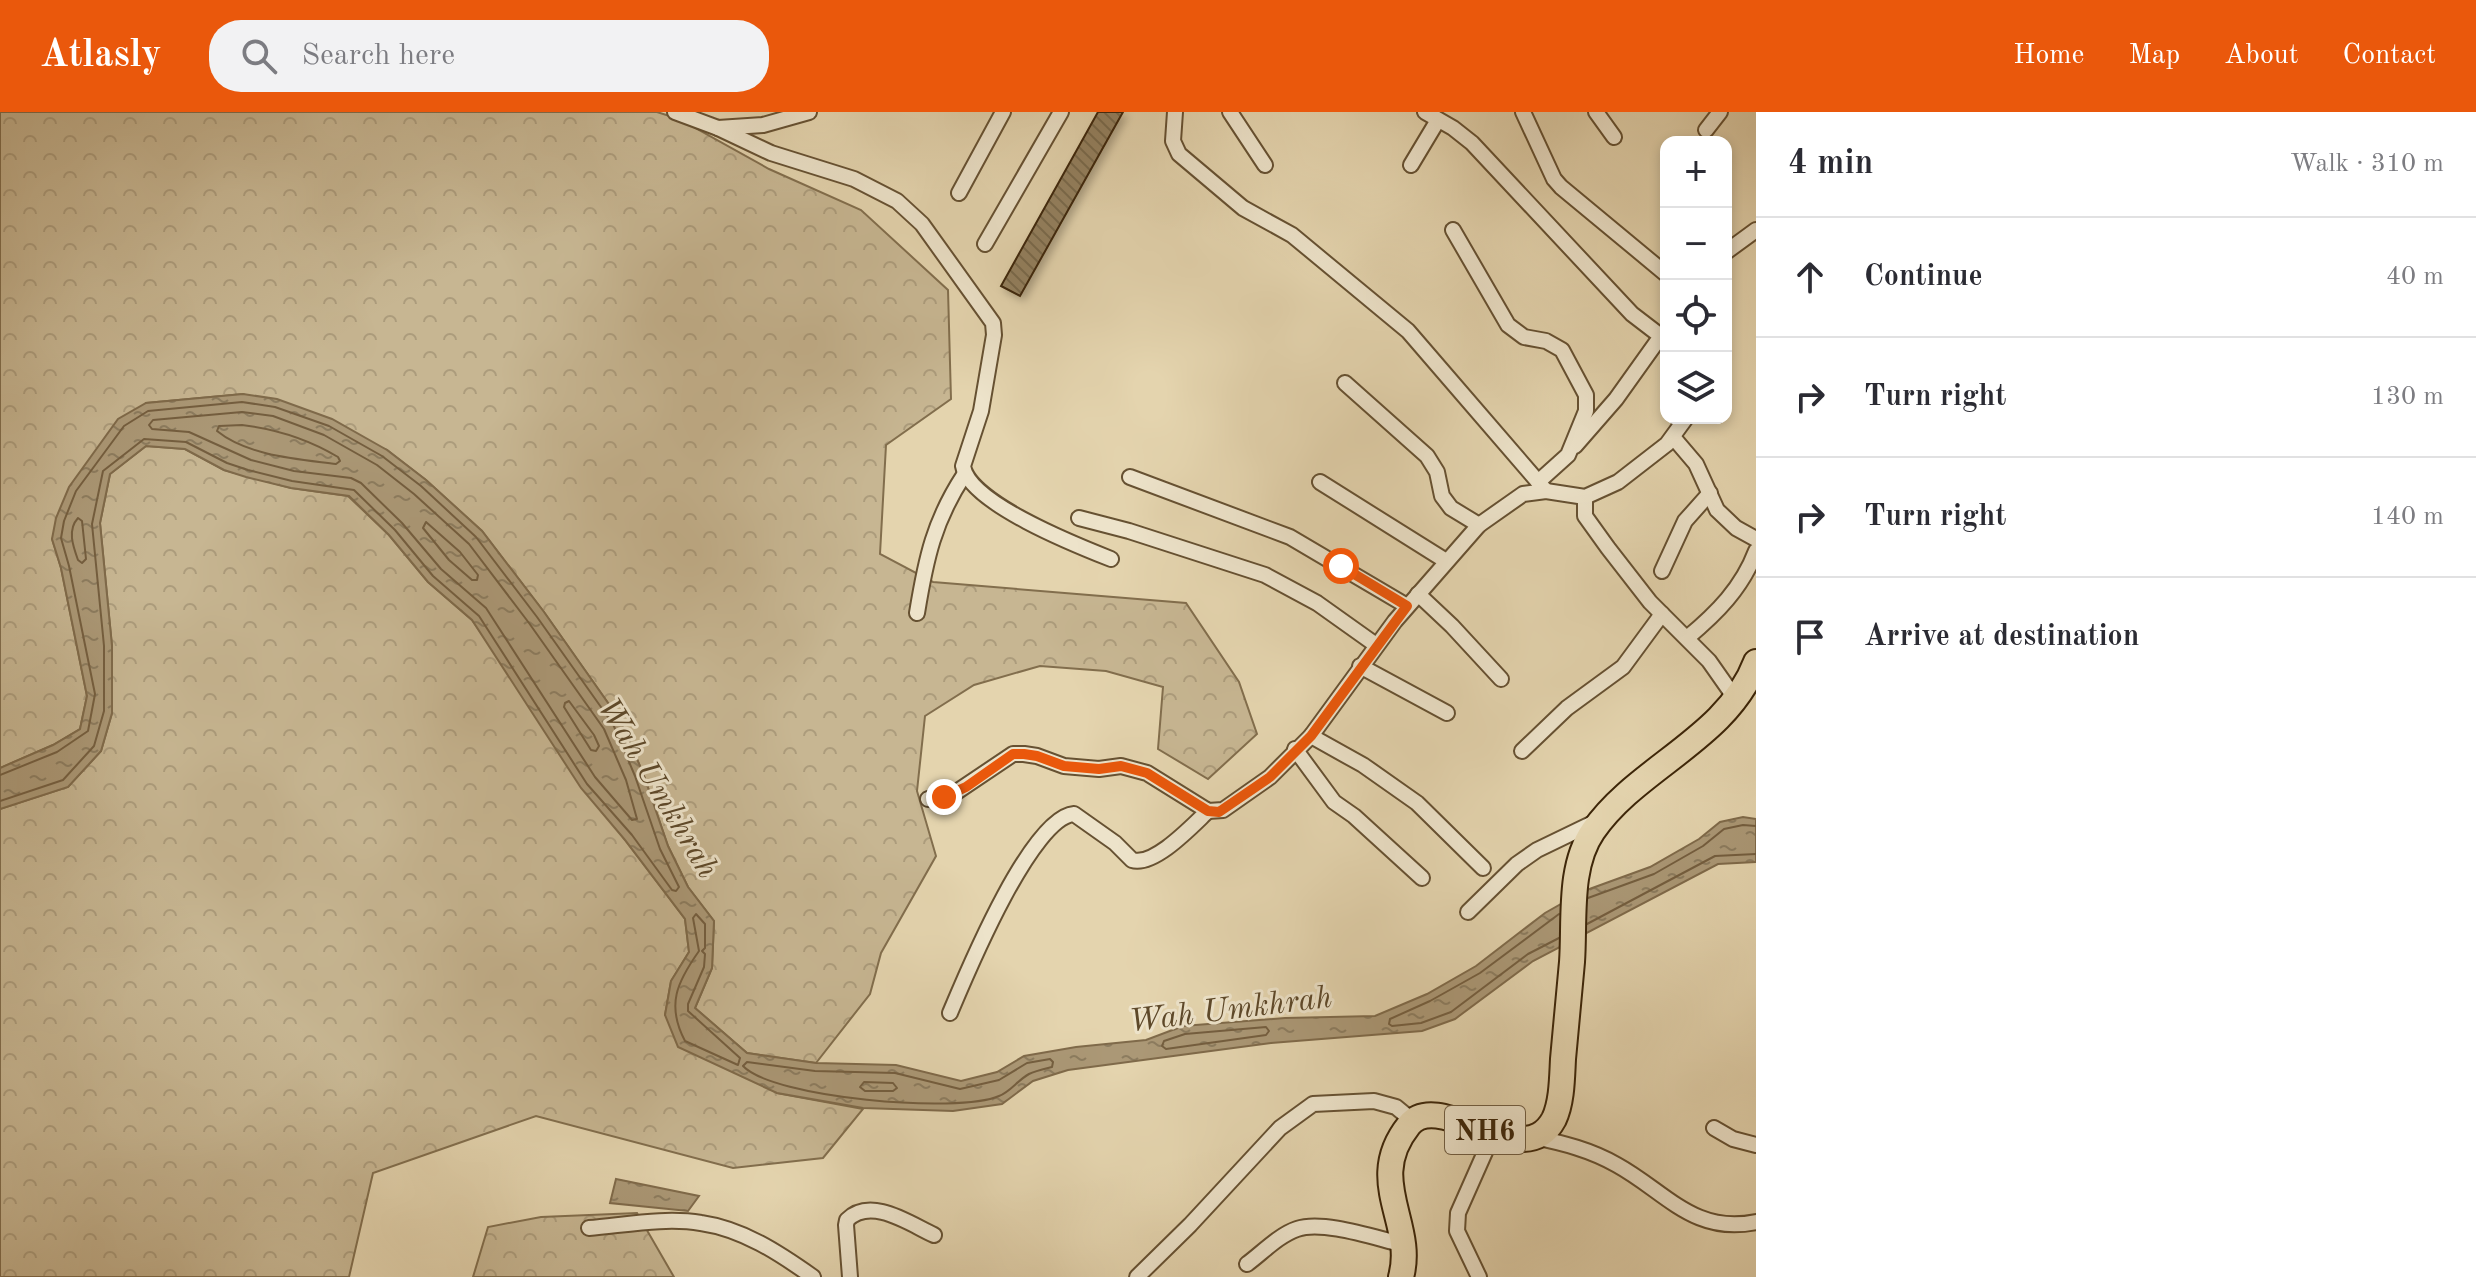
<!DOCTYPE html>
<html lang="en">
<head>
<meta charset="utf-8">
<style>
	body { margin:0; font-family:"Old Standard TT",serif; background:#f2f2f3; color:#2b2b33 }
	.controls { position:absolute; right:24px; top:24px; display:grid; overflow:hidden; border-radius:16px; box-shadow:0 4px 12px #0003 }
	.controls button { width:72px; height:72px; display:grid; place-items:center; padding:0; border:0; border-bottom:2px solid #e1e1e2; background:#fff; color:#2b2b33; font:40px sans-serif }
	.stop { position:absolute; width:24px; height:24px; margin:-18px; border:6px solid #ea580c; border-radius:50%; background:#fff }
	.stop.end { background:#ea580c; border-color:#fff; box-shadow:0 2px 8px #0008 }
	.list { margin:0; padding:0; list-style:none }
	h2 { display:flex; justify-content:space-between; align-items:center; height:104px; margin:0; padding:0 32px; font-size:34px }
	h2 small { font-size:26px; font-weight:400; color:#7c7c81 }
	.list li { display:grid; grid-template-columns:52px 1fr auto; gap:24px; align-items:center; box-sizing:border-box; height:120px; padding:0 32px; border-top:2px solid #e1e1e2 }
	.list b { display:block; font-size:30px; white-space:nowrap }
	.list em { font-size:26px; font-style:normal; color:#7c7c81 }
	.icon { flex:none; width:44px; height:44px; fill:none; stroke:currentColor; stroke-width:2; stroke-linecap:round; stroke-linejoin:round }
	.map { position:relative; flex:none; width:1756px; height:1165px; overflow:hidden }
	header { display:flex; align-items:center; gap:48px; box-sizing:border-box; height:112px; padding:0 40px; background:#ea580c; color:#fff }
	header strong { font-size:38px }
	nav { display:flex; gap:44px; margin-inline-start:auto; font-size:28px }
	.search { width:560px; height:72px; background:#f2f2f3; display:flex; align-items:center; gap:20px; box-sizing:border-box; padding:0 28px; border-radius:32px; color:#7c7c81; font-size:30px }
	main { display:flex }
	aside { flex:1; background:#fff }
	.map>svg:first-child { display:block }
</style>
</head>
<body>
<header>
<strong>Atlasly</strong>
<div class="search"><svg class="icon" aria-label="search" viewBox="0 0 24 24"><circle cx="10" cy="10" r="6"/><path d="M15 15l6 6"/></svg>Search here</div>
<nav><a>Home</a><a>Map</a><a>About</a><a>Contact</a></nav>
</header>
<main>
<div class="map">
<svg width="1756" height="1165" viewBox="0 0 1756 1165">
	<defs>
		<pattern id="forest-crowns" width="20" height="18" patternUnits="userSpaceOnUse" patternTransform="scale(2)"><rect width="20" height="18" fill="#c7b692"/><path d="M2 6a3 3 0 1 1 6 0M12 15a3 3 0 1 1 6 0" fill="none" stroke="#ac9c7c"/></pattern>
		<pattern id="water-ripples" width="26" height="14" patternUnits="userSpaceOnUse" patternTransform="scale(2)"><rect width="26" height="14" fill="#ab9876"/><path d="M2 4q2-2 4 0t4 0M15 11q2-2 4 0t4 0" fill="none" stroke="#8c7c5f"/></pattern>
		<pattern id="building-back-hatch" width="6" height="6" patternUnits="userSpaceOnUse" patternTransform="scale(2)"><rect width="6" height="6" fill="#93805e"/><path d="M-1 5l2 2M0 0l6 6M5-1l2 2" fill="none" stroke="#79694c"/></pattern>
		<filter id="shadow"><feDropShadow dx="4" dy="4" stdDeviation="4" flood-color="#0004"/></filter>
	</defs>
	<rect width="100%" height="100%" fill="#e4d4ae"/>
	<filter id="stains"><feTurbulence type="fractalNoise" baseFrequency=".0025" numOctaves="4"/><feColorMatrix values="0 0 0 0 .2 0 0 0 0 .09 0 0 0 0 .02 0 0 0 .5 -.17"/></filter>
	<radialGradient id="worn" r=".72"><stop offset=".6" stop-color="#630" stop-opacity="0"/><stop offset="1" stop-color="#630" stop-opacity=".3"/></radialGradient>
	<g fill="url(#forest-crowns)" stroke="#826e4d" stroke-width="2">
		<polygon points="0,0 657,0 679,7 769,57 861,98 948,178 951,287 886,333 880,442 933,470 1186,491 1239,570 1257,622 1208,667 1158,637 1163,575 1106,559 1040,554 974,573 925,604 917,679 936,744 881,841 870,882 816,951 747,941 695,896 712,856 714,809 688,775 668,734 643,661 620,608 544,500 482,419 426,368 387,338 243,282 146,291 52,427 61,456 87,584 80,617 53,633 0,656"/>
		<polygon points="146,334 185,337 224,358 291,376 348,384 389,423 428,470 472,508 625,728 685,807 689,840 671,869 665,903 777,981 863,997 823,1046 733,1056 536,1004 373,1061 349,1165 0,1165 0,697 68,675 101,639 112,601 112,534 100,411 110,362"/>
		<polygon points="637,1101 674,1165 473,1165 488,1115 541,1105"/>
	</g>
	<g fill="url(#water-ripples)" stroke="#7f6a4a" stroke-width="2">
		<polygon points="243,282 277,287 332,307 387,338 426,368 482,419 544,500 620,608 643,661 668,734 688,775 714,809 712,856 695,896 747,941 816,951 896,953 961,969 997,960 1024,944 1076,935 1146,928 1183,914 1285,906 1375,904 1427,882 1476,854 1545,801 1584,779 1650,755 1699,727 1720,710 1743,705 1756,707 1756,750 1718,752 1533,849 1455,907 1422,919 1271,931 1068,958 1033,969 1002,992 953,999 863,996 777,981 678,935 665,903 671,869 689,840 685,807 625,728 581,676 472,508 428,470 389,423 349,384 291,376 246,365 224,358 185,337 146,334 110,362 100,411 112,534 112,601 101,639 68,675 0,697 0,656 53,633 80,617 87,584 61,456 52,427 56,406 69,375 118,307 146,291"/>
		<polygon points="616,1067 699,1084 688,1099 610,1091"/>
	</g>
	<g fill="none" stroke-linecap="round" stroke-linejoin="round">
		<g stroke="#745e3f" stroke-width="2">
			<polygon points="242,300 273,304 324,323 377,353 414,382 469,432 529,511 604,617 626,668 637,707 632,708 595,665 486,496 441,457 402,411 361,371 351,366 294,359 251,348 189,320 152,317 149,313 153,308"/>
			<path d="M242 313C276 317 308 327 338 345L340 349 336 352C298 347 248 344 217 319L219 314Z"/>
			<path d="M78 406 82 409 86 447 82 451 78 448C73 434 67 418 78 406Z"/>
			<polygon points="426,410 460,440 478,463 477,468 472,468 449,448 423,416"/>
			<polygon points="569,589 594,623 599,634 596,639 591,638 564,595 565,591"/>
			<polyline points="0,663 57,640 88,619 95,582 69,454 61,426 64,409 76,379 124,314 148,299 242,290 275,295 329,314 382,344 421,374 476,425 537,505 613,612 635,664 660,737 679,775 676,779 672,778 632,723 587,672 479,504 433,464 395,418 354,378 292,369 248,358 227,351 186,330 144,327 103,359 92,412 104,534 104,599 94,634 63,668 0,689"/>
			<polyline points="1588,786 1654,762 1703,734 1724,717 1743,713 1756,714"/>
			<path d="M696 802 705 812V836L702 839 705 842 704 855 688 892V899L740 946 738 953 685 929C666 893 677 870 699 839L693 806Z"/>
			<polyline points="1587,812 1715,744 1756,742"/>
			<polyline points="1559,826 1528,842 1451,900 1421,911 1392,914 1389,912 1390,907 1430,889 1480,861 1559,802"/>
			<polygon points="1266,915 1269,919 1266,923 1166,937 1162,934 1164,929 1185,922"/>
			<path d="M1050 947 1053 950 1052 955C1044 957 1035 959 1029 962 1018 968 1010 980 999 984 958 1002 773 986 743 954L747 950 815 959 895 961 960 977 999 968 1027 951Z"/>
			<polygon points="864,970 893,971 897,976 893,979 865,979 860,975"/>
		</g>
	</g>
	<polygon fill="url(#building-back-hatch)" stroke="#3c2508" stroke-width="2" filter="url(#shadow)" points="1098,0 1123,0 1020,184 1001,174"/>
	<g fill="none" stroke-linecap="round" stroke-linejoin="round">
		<defs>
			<g id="minor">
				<polyline points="675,0 718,16 763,13 809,0"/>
				<polyline points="1175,0 1173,29 1179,42 1243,96 1292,123 1408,219 1546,379"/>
				<polyline points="1230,0 1265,53"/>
				<polyline points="1425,0 1453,16 1472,31 1632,202 1662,225"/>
				<polyline points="1523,0 1554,67 1561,75 1666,162"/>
				<polyline points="1596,0 1614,25"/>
				<path d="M718 16 771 41 854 67 897 89 922 112 993 211 994 223 981 299 963 354C969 391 1078 434 1111 447"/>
				<polyline points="1706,18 1720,0"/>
				<polyline points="1411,53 1438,8"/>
				<polyline points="959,81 1003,0"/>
				<polyline points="1453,118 1508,213 1524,225 1546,229 1562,238 1586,283 1586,299 1568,343 1538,370"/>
				<polyline points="985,132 1061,0"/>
				<polyline points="1726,140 1756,118"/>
				<polyline points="1345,271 1427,344 1437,360 1442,384 1451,396 1479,413"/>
				<polyline points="1673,325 1696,352 1717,398 1736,416 1756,427"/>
				<polyline points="1575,334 1616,287 1656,231 1666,223"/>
				<polyline points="1130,365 1290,425 1407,494"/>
				<polyline points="1320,370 1446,449"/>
				<polyline points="1585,385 1585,404 1608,436 1650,490 1709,549 1735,586"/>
				<polyline points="1079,406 1129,419 1265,463 1317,491 1376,533"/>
				<polyline points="1662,459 1685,409 1710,381"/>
				<polyline points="1418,482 1452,514 1501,567"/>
				<path d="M917 501C926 446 934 409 964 363"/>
				<path d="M1687 526C1717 501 1742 476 1756 439"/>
				<polyline points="1360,554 1447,601"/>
				<polyline points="1311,624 1363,653 1417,691 1483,756"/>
				<polyline points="1295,637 1334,690 1354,704 1422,766"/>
				<polyline points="1522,639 1567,596 1623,555 1662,502"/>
				<polyline points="928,687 955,681 1013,642 1024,642 1037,644 1064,654 1099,657 1121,654 1147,661 1208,699 1223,698 1270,665 1311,624 1395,509 1479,413 1523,382 1546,379 1585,385 1618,370 1667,332 1686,306"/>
				<polyline points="1468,800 1517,752 1537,738 1597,709"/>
				<path d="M950 901C966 863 1031 705 1074 702L1115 731 1132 748C1154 755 1192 714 1208 699"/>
				<polyline points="1714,1016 1733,1027 1756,1033"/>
				<path d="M1534 1025C1563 1031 1591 1038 1617 1053 1666 1080 1694 1123 1756 1110"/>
				<path d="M589 1116C625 1113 665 1105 701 1111 743 1117 779 1141 813 1165"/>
				<path d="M1247 1152C1262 1141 1279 1123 1297 1117 1323 1108 1375 1126 1401 1132"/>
				<path d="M850 1165 846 1113 847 1108C871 1084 910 1112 934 1123"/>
				<polyline points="1137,1165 1190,1113 1280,1016 1313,992 1374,989 1396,995 1413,1009"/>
				<polyline points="1479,1165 1457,1119 1458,1101 1493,1022"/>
			</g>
			<path id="trunk" d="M1401 1165C1416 1111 1364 1069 1409 1013 1440 975 1523 1065 1554 1007 1562 990 1562 966 1563 947 1566 915 1569 882 1572 850 1575 809 1568 755 1593 719 1637 655 1727 627 1756 550"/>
		</defs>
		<use href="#minor" stroke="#665132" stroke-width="18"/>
		<use href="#trunk" stroke="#3c2508" stroke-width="28"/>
		<use href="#minor" stroke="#ede3ca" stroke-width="14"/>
		<use href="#trunk" stroke="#e4d4ae" stroke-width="24"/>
	</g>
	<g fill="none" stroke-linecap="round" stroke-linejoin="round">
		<polyline stroke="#ea580c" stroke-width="10" points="944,685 966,675 1013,642 1024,642 1037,644 1064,654 1099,657 1121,654 1147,661 1208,699 1219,700 1270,665 1311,624 1407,494 1341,454"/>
	</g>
	<g text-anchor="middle" stroke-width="6" stroke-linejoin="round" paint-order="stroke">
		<rect fill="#ede3ca" stroke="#715e42" stroke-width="2" x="1445" y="994" width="80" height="48" rx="6"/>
		<g font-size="28" font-weight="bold" fill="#3c2508">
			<text x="1485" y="1028">NH6</text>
		</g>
		<g font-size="32" font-style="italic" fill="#5d4829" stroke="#ede3ca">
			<text transform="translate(659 675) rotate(59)" y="11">Wah Umkhrah</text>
			<text transform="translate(1230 896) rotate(-7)" y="11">Wah Umkhrah</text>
		</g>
	</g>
	<rect width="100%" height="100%" filter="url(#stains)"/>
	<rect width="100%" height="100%" fill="url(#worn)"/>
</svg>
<div class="controls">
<button>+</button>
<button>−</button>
<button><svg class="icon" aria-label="locate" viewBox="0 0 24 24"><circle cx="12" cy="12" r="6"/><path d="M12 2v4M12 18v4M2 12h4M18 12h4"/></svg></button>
<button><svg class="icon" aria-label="layers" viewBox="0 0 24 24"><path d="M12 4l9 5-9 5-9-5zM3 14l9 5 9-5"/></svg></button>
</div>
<div class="stop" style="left:1341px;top:454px"></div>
<div class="stop end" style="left:944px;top:685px"></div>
</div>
<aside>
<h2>4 min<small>Walk · 310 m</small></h2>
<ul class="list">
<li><svg class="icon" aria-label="ahead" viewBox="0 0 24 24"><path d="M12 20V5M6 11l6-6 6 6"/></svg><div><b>Continue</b></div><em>40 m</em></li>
<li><svg class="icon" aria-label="right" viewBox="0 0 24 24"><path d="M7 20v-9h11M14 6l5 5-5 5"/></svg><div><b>Turn right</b></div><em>130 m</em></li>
<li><svg class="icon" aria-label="right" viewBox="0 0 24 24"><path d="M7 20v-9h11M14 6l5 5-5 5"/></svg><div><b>Turn right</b></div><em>140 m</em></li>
<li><svg class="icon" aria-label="arrive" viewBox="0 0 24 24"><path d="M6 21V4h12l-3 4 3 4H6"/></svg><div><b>Arrive at destination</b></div></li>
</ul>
</aside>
</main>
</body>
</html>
